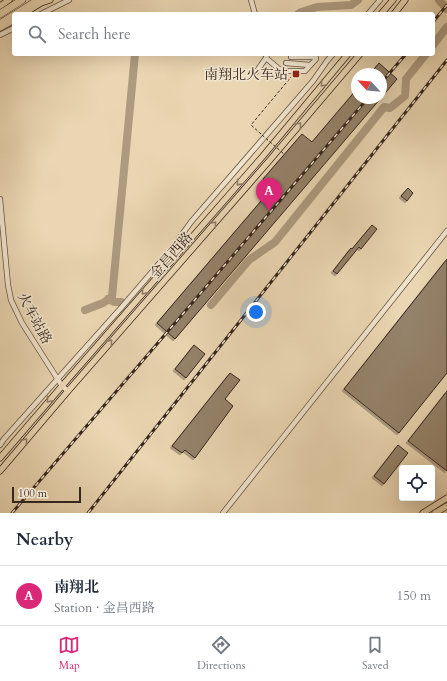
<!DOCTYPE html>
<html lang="en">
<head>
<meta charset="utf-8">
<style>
	body { margin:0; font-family:Cardo,"Noto Serif SC",serif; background:#f6f6f7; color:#1f2937 }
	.controls { position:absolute; right:12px; bottom:12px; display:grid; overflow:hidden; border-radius:4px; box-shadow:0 4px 16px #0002 }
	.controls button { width:36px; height:36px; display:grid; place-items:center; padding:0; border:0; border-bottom:1px solid #e0e1e3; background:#fff; color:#1f2937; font:20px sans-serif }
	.compass { position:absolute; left:351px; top:68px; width:36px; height:36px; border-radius:50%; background:#fff; box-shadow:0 4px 16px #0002; rotate:296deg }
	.scale { position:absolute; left:12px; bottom:10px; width:69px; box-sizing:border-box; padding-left:4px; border:2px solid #37271d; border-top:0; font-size:11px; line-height:14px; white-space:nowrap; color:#37271d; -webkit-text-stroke:3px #f1e4cd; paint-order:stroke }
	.you { position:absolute; left:256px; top:312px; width:14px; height:14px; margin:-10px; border:3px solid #fff; border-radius:50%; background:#1a73e8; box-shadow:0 0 0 6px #1a73e833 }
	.badge { display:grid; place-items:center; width:26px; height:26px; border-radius:50%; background:#db2777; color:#fff; font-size:13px; font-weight:700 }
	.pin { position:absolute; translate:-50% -33px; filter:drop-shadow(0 1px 2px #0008) }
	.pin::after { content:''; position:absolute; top:21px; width:14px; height:12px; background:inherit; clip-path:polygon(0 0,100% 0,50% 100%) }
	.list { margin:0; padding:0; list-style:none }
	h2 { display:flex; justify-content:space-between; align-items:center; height:52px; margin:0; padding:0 16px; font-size:17px }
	h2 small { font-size:13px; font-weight:400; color:#747a83 }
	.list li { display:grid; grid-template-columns:26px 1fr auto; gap:12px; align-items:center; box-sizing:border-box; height:60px; padding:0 16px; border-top:1px solid #e0e1e3 }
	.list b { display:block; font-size:15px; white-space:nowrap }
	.list p { margin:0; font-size:13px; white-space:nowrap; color:#747a83 }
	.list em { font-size:13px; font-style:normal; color:#747a83 }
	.icon { flex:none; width:22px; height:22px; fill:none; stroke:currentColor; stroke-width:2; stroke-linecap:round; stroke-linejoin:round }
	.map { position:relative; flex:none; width:447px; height:513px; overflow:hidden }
	.search { position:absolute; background:#fff; box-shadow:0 4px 16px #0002; left:12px; right:12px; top:12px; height:44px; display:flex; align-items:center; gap:10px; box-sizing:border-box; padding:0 14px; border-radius:4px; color:#747a83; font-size:15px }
	.sheet { height:112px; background:#fff }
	nav { display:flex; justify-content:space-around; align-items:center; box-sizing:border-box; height:56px; border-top:1px solid #e0e1e3; background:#fff; font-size:11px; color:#747a83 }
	nav a { display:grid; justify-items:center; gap:2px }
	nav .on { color:#db2777 }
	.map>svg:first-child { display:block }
</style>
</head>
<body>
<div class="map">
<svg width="447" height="513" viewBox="0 0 447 513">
	<defs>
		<filter id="shadow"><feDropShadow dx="-2" dy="2" stdDeviation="0" flood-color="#0004"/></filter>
	</defs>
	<rect width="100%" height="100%" fill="#ead6b2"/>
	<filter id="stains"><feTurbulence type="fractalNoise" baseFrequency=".005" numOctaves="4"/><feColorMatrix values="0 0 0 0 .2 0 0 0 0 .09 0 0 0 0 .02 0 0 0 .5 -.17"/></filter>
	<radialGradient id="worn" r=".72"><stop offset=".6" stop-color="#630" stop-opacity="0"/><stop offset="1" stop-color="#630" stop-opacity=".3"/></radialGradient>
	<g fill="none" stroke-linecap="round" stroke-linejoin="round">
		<g stroke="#ad9a7f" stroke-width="8">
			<polyline points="439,0 447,9"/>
			<polyline points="298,14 301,12 317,7 351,5 358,0"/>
			<polyline points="433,45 447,27"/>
			<polyline points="108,299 114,302 121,302"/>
			<polyline points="211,305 249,260 275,242 384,107 390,108 405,96 406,79 426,54"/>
			<polyline points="85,310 103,303 112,297 135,54"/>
		</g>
	</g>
	<g fill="#94826a" stroke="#37271d" filter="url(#shadow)">
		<polygon points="379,63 397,79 381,98 381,74 370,74"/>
		<polygon points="357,89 357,98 381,98 175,339 157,323 273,187 263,179 302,134 312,142"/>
		<polygon points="408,188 413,193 407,201 401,196"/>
		<polygon points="372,225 377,229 361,249 359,247 337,274 333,271 351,248 352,249"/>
		<polygon points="447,259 447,373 399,433 344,389"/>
		<polygon points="194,345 205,354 186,378 175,369"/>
		<polygon points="230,373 240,380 225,399 233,406 195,458 185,450 182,453 172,446"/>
		<polygon points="447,391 447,471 408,441"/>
		<polygon points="398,445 408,453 384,484 374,476"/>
	</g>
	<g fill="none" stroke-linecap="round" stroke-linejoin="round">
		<defs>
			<g id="minor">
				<polyline points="251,0 255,14"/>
				<polyline points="41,14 69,0"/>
				<polyline points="368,14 380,0"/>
				<polyline points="0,35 14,28"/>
				<polyline points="291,57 315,57"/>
				<polyline points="266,58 279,69 285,71 305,71 316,59 315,54"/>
				<polyline points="286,63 310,65"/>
				<polyline points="256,72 266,58 267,54"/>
				<polyline points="0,199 8,285 11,300 22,323 62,386 68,391"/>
				<polyline points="0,445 4,439 121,308 170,251 191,222 313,81 327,61 333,54"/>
				<polyline points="223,513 447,231"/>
			</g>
			<g id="major">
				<polyline points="0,6 9,0"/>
				<polyline points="23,14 41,3 50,0"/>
				<polyline points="381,14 393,0"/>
				<polyline points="394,14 405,0"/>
				<polyline points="0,28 14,20"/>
				<polyline points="0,458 62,386 263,156 348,54"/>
				<polyline points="0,471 68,391 269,161 360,54"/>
				<polyline points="423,513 447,498"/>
				<polyline points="435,513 447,506"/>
			</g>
			<g id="highway">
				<polyline points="0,14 22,0"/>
				<polyline points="16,14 38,0"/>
				<polyline points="0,24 14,15"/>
			</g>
		</defs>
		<use href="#minor" stroke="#645342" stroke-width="6"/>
		<use href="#major" stroke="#37271d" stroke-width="7"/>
		<use href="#highway" stroke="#37271d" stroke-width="8"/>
		<polyline stroke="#37271d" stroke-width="1" stroke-dasharray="3 2" stroke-linecap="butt" points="261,134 251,125 291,77"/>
		<use href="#minor" stroke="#f1e4cd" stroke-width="4.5"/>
		<use href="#major" stroke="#ead6b2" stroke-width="5.5"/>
		<use href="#highway" stroke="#ead6b2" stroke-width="7"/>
		<defs>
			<g id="rail">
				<polyline points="433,22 447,5"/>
				<polyline points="381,83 406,54"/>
				<polyline points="12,513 368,98"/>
				<polyline points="88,513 447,60"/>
			</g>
		</defs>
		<use href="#rail" stroke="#37271d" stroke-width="3"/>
		<use href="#rail" stroke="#f1e4cd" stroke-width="1.5" stroke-dasharray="4.5" stroke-linecap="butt"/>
		<polyline stroke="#37271d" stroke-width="1" stroke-dasharray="3 2" stroke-linecap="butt" points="262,135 284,154"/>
	</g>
	<defs><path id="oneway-chevron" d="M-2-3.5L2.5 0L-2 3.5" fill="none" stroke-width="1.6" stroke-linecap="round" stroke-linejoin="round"/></defs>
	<g stroke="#907e68">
		<use href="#oneway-chevron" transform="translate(323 84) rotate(130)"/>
		<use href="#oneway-chevron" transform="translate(299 125) rotate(-50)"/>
		<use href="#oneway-chevron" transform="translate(239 183) rotate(131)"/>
		<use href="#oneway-chevron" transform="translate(214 224) rotate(-49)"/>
		<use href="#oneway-chevron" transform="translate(144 292) rotate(131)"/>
		<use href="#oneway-chevron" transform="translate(110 342) rotate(-49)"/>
		<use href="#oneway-chevron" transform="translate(49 400) rotate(130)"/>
		<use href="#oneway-chevron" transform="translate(25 441) rotate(-50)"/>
	</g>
	<rect fill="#8f2418" stroke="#f1e4cd" stroke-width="1.5" x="292" y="70" width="8" height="8" rx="2"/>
	<g text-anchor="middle" stroke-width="3.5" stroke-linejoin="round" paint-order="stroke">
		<g font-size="14" fill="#37271d" stroke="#f1e4cd" text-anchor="end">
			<text x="288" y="79">南翔北火车站</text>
		</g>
		<g font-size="14" fill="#37271d" stroke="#f1e4cd">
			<text transform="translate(171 255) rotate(-49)" y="5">金昌西路</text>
			<text transform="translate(35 318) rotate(62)" y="5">火车站路</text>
		</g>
	</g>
	<rect width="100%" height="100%" filter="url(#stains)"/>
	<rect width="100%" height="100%" fill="url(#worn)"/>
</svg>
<div class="controls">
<button><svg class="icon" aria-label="locate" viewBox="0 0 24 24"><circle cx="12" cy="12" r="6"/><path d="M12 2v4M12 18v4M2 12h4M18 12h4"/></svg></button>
</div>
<svg class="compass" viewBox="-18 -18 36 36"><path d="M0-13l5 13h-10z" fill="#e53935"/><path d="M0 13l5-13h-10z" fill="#747a83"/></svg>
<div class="scale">100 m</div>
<div class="you"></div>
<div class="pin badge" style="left:269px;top:211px">A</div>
<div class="search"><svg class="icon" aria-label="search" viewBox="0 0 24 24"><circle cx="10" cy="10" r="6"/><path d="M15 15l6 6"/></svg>Search here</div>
</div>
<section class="sheet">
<h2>Nearby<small></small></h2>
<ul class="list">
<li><span class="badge">A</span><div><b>南翔北</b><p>Station · 金昌西路</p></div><em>150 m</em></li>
</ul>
</section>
<nav>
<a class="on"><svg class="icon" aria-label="map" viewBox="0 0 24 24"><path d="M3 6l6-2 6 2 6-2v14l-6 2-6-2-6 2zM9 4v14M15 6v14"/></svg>Map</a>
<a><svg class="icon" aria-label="directions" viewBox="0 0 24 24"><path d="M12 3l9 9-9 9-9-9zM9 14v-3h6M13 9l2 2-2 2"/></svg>Directions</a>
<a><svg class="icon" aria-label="saved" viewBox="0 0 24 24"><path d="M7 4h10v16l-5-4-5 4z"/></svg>Saved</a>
</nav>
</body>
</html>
